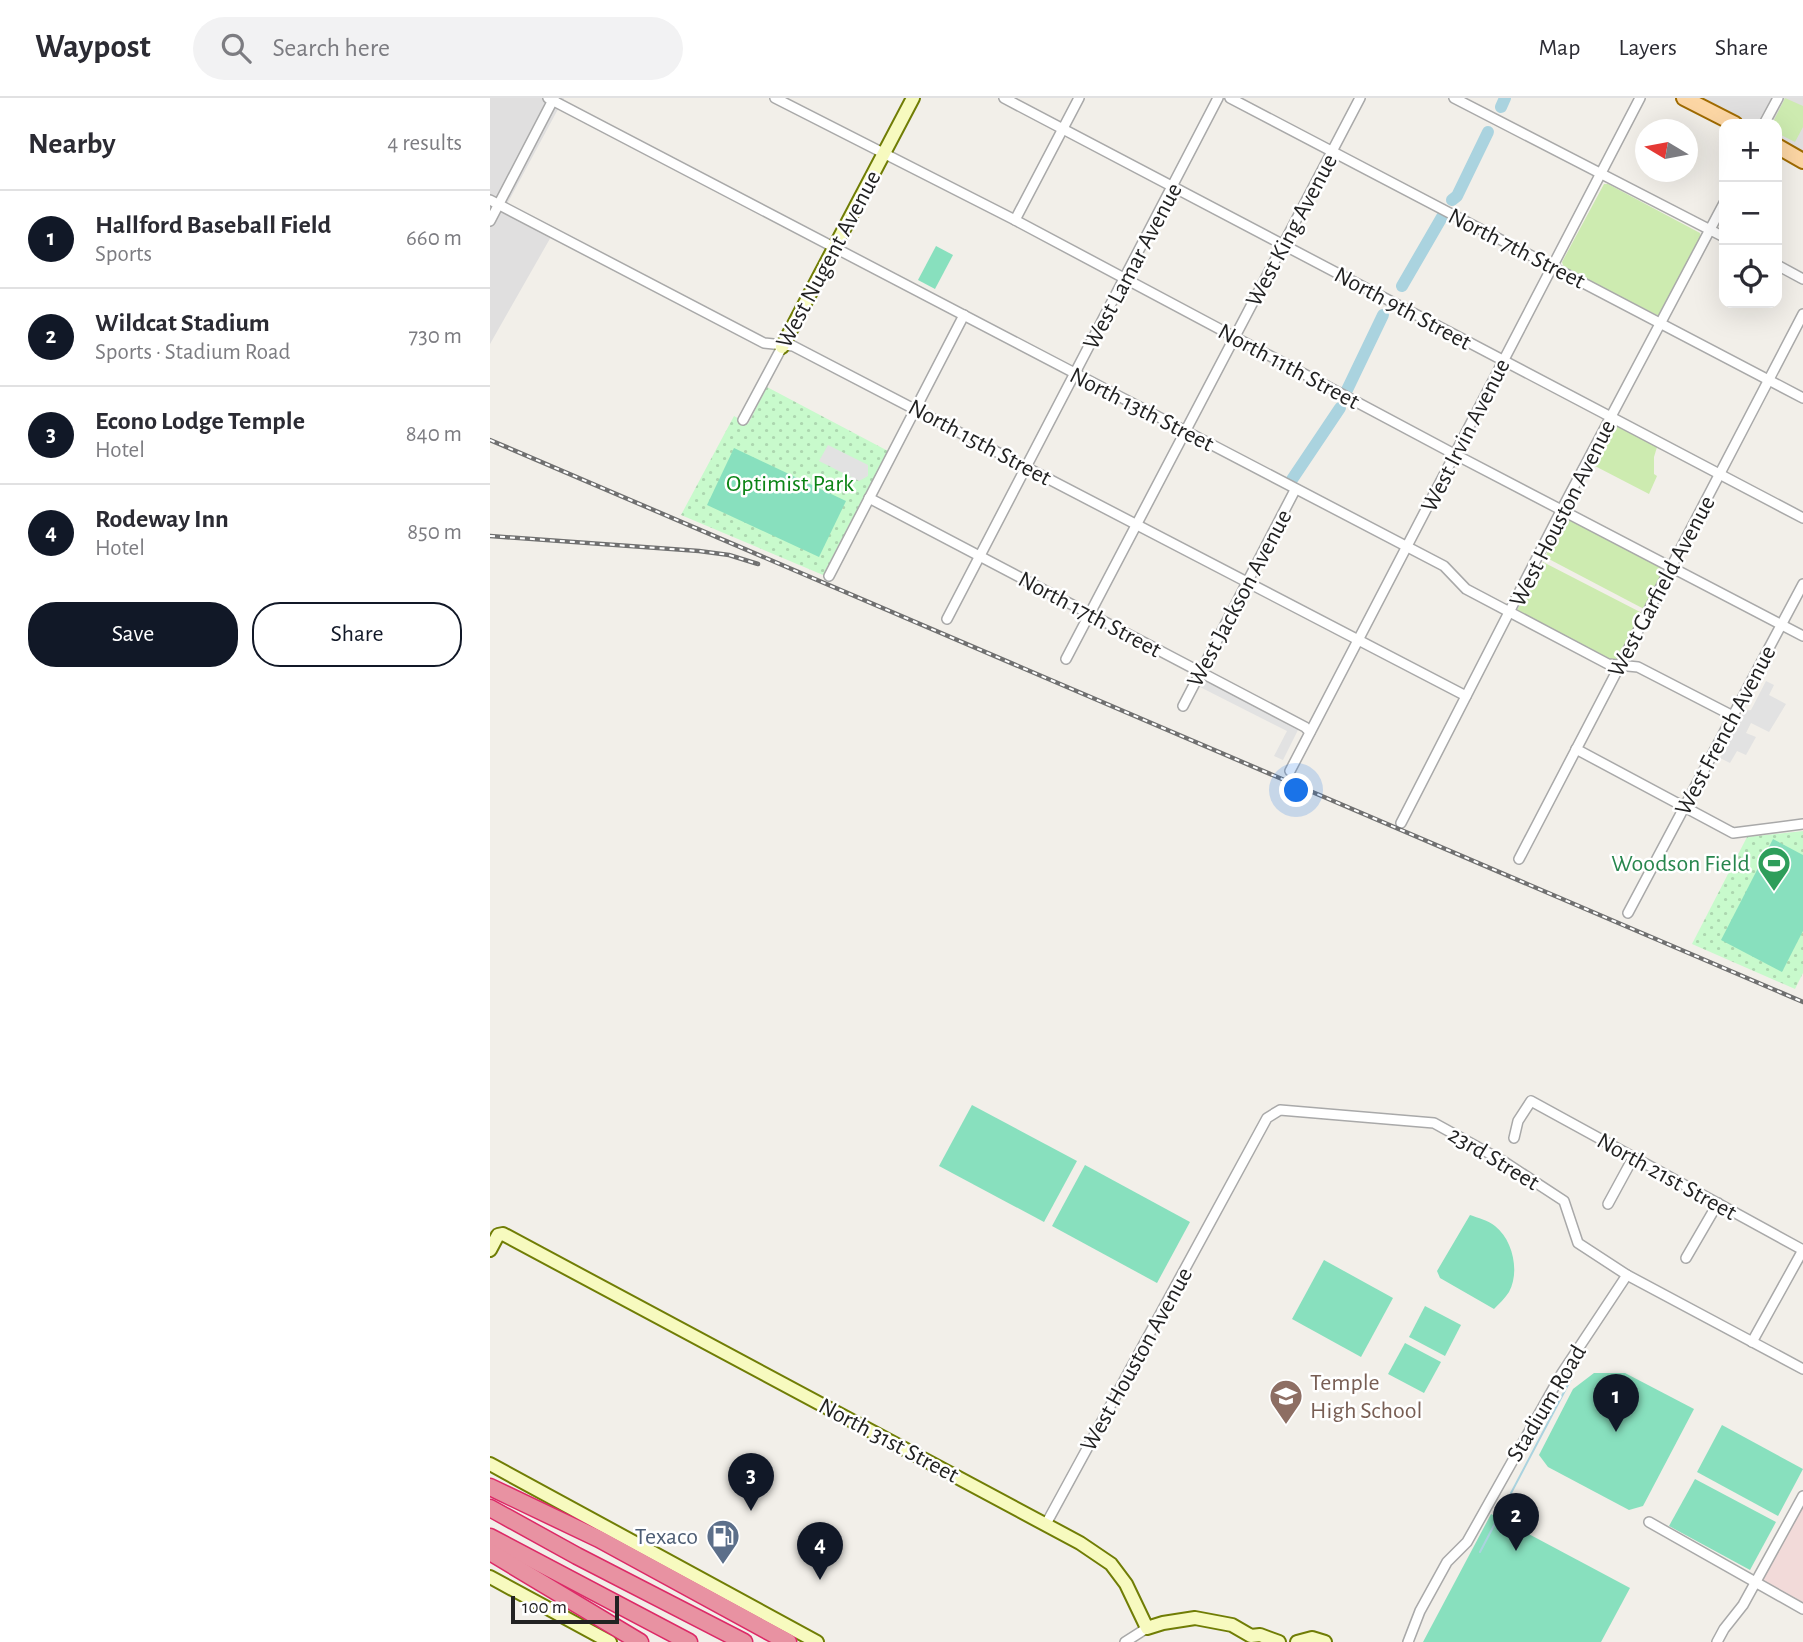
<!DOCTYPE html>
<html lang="en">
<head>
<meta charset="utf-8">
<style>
	body { margin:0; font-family:"Alegreya Sans",sans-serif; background:#f2f2f3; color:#2b2b33 }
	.controls { position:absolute; right:21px; top:21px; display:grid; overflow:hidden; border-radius:14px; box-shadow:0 7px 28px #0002 }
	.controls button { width:63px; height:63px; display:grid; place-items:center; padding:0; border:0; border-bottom:2px solid #e1e1e2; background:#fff; color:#2b2b33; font:35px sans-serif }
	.compass { position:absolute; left:1145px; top:21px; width:63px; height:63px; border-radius:50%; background:#fff; box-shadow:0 7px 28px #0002; rotate:280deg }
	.scale { position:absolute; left:21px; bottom:18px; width:108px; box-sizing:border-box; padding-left:7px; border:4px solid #222; border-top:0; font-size:19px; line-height:24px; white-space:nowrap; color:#222; -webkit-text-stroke:5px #fff; paint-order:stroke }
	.you { position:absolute; left:807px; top:693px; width:24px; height:24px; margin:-18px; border:5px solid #fff; border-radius:50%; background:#1a73e8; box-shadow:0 0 0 10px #1a73e833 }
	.badge { display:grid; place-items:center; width:46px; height:46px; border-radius:50%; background:#111827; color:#fff; font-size:23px; font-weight:700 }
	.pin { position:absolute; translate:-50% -58px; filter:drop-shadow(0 2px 4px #0008) }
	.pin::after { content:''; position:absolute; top:37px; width:24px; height:21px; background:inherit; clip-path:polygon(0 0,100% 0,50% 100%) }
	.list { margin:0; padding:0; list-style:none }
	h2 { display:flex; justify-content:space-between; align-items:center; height:91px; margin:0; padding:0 28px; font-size:30px }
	h2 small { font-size:23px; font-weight:400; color:#7c7c81 }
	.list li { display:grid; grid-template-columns:46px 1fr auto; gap:21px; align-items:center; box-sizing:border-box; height:98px; padding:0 28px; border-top:2px solid #e1e1e2 }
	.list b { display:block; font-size:26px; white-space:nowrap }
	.list p { margin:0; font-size:23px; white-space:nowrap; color:#7c7c81 }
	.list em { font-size:23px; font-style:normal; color:#7c7c81 }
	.actions { display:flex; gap:14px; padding:21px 28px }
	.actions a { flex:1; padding:16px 0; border:2px solid #111827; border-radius:28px; text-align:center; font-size:24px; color:#111827 }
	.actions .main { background:#111827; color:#fff }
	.icon { flex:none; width:38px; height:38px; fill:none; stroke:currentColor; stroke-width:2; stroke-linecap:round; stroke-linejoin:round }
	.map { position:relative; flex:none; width:1313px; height:1544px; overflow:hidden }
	header { display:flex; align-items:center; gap:42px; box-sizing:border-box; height:98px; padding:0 35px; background:#fff; border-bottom:2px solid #e1e1e2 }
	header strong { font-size:33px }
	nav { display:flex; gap:38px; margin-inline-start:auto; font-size:24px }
	.search { width:490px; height:63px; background:#f2f2f3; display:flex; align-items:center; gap:18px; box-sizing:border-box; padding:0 24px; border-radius:38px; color:#7c7c81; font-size:26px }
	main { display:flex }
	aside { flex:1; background:#fff }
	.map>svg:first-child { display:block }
</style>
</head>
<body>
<header>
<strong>Waypost</strong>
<div class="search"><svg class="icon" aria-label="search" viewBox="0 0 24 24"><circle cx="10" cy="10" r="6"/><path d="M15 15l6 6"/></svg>Search here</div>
<nav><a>Map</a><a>Layers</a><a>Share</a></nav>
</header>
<main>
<aside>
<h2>Nearby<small>4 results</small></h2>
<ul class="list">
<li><span class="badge">1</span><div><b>Hallford Baseball Field</b><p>Sports</p></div><em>660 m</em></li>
<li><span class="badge">2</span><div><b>Wildcat Stadium</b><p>Sports · Stadium Road</p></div><em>730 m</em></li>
<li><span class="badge">3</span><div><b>Econo Lodge Temple</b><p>Hotel</p></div><em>840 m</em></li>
<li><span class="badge">4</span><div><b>Rodeway Inn</b><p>Hotel</p></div><em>850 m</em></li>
</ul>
<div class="actions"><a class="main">Save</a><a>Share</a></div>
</aside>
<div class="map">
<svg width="1313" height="1544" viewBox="0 0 1313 1544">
	<defs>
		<pattern id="park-dots" width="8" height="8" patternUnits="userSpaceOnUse" patternTransform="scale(1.75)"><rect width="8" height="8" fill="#c8facc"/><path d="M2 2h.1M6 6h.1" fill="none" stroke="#acd6af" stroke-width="1.8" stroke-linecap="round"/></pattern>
	</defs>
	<rect width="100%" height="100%" fill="#f2efe9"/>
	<g fill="#e0dfdf">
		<polygon points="0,0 74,0 17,106 66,130 0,246"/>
		<polygon points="1196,0 1313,0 1313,61 1287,47 1287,26 1247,26"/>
	</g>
	<polygon fill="#f2dad9" points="1313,1403 1313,1506 1271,1484"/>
	<g fill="#cdebb0">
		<polygon points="1295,0 1313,8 1313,29 1305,44 1287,35 1287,26 1282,26"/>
		<polygon points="1114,86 1118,86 1210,135 1211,139 1169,218 1074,170 1072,164"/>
		<polygon points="1126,327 1167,349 1164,359 1164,376 1167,378 1159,396 1103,367"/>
		<polygon points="1079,421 1171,470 1172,475 1154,511 1055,459 1071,428"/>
		<polygon points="1053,464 1152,515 1127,561 1122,562 1027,512 1038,490 1042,491 1050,475 1048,473"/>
	</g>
	<g fill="url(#park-dots)">
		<polygon points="277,289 398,353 333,477 191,417 244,318 258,326"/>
		<polygon points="1313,733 1313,875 1305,891 1202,846 1257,739"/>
	</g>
	<g fill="#88e0be">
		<polygon points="446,148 463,157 445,191 428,182"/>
		<polygon points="244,350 356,403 329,459 217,407"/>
		<polygon points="1283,741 1313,757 1313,833 1292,874 1231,842"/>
		<polygon points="482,1007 587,1063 554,1124 449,1068"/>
		<polygon points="595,1067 700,1124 667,1185 562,1128"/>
		<path d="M980 1117C988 1120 998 1122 1005 1128 1023 1142 1030 1174 1019 1194 1015 1200 1009 1206 1004 1211L950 1180 947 1173Z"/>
		<polygon points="834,1162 903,1200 871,1259 802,1221"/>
		<polygon points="935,1208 971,1227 955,1258 919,1239"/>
		<polygon points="915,1245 951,1264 934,1295 898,1276"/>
		<polygon points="1104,1275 1135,1275 1204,1311 1153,1408 1139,1412 1058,1369 1049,1357 1083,1291"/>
		<polygon points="1232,1327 1313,1371 1288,1418 1207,1374"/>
		<polygon points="1205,1381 1286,1424 1260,1472 1179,1428"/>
		<polygon points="1001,1416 1140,1490 1111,1544 933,1544"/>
	</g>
	<g fill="#e2e2e2">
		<polygon points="338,347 378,367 378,378 369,383 329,363"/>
		<polygon points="714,581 809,630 793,662 784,658 797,633 710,589"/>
		<polygon points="1276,583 1284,587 1279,597 1296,606 1279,634 1261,625 1256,635 1266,639 1256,657 1247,653 1240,665 1230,660 1254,613 1261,612"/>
	</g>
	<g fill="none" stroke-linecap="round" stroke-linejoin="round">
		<polyline stroke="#aad3df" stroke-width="2" points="990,1454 1081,1281"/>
		<g stroke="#aad3df" stroke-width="12">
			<polyline points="1011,9 1015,0"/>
			<polyline points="962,102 967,98 998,34"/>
			<polyline points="912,188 952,119"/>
			<polyline points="857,292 893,217"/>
			<polyline points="801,383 850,310"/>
		</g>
		<defs>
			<g id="street">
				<polyline points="58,0 954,468 976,491 1118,566 1148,569 1243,618"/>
				<polyline points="285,0 525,122 966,357 1313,538"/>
				<polyline points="514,0 1313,420"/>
				<polyline points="740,0 1313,300"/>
				<polyline points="964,0 1234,139"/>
				<polyline points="1274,26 1288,0"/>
				<polyline points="0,102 274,245 303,248 976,598"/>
				<polyline points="525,122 589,0"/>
				<polyline points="0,123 64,0"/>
				<polyline points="1287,167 1313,181"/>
				<polyline points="253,322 292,249"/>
				<polyline points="379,400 815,629 820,634"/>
				<polyline points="339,478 474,217"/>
				<polyline points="457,521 728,0"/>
				<polyline points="576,561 870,0"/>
				<polyline points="693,608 805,392"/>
				<polyline points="1086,651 1243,735 1313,726"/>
				<polyline points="800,673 1150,0"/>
				<polyline points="911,725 1072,411 1234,105"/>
				<polyline points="1029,761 1313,216"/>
				<polyline points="1138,815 1313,486"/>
				<polyline points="1024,1040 1028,1023 1041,1003 1313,1152"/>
				<polyline points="1118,1106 1143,1060"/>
				<polyline points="1196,1160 1228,1105"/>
				<polyline points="1262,1244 1313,1152"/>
				<polyline points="1159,1424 1313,1511"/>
				<polyline points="556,1426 777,1020 790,1012 944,1025 1013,1063 1074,1103 1088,1145 1137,1177 1313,1271"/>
				<polyline points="635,1544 657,1530"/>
				<polyline points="918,1544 930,1513 957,1464 977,1444 1072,1275 1137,1177"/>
				<polyline points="1227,1544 1234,1531 1253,1507 1313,1398"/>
			</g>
			<g id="secondary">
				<polyline points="292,249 423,0"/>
				<polyline points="0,1152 8,1137 13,1136 590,1445 621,1466 636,1486 657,1530 673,1525 705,1520 742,1527 761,1538 770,1537 789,1544"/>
				<polyline points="0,1366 327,1544"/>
				<polyline points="0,1479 120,1544"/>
				<polyline points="807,1544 822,1540 835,1544"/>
			</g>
			<g id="primary">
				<polyline points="1194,0 1245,26"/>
				<polyline points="1287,48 1313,63"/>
			</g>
			<g id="highway">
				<polyline points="0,1389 109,1441 298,1544"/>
				<polyline points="0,1410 87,1458 254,1544"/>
				<polyline points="0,1439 199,1544"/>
				<polyline points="0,1454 150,1544"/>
			</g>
		</defs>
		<use href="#street" stroke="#a9a9a9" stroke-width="12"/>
		<use href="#secondary" stroke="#707d05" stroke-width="16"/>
		<use href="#primary" stroke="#a06b00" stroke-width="18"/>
		<use href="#highway" stroke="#dc2a67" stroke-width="19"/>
		<use href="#street" stroke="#fff" stroke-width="9"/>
		<use href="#secondary" stroke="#f7fabf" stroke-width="12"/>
		<use href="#primary" stroke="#fcd6a4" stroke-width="14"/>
		<use href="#highway" stroke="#e892a2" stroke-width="16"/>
		<defs>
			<g id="rail">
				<polyline points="0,342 1313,904"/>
				<polyline points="0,438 209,453 239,457 268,466"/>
			</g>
		</defs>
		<use href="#rail" stroke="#707070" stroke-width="4.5"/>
		<use href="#rail" stroke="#fff" stroke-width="2" stroke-dasharray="5" stroke-linecap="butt"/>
	</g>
	<defs>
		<symbol id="stadium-pin" viewBox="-11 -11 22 30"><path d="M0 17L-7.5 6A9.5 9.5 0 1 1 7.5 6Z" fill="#2e9e5b" stroke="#fff"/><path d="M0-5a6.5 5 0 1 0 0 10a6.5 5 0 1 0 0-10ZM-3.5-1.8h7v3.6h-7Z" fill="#fff"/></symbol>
		<symbol id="school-pin" viewBox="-11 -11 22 30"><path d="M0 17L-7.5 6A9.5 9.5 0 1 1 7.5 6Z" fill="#8d6e63" stroke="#fff"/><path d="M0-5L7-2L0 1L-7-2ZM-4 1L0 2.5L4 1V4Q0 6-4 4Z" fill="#fff"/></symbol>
		<symbol id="fuel-pin" viewBox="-11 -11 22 30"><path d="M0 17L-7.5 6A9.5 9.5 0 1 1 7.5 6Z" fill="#5c6f8a" stroke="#fff"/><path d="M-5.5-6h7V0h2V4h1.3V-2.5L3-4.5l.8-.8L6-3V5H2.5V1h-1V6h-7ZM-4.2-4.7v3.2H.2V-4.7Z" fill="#fff"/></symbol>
	</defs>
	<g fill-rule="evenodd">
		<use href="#stadium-pin" x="1265" y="746" width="38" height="52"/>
		<use href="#school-pin" x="777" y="1279" width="38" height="52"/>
		<use href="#fuel-pin" x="214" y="1419" width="38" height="52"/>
	</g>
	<g text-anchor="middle" stroke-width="5" stroke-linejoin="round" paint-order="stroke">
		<g font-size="24" fill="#222" stroke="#fff">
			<text transform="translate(801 132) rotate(-62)" y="8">West King Avenue</text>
			<text transform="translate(1027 150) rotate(27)" y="8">North 7th Street</text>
			<text transform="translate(338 161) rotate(-62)" y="8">West Nugent Avenue</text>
			<text transform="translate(642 168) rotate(-62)" y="8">West Lamar Avenue</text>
			<text transform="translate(913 210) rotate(28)" y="8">North 9th Street</text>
			<text transform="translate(799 268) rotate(28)" y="8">North 11th Street</text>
			<text transform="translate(652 311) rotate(27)" y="8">North 13th Street</text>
			<text transform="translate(975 337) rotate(-63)" y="8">West Irvin Avenue</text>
			<text transform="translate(490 344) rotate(28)" y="8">North 15th Street</text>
			<text transform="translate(1072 415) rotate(-63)" y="8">West Houston Avenue</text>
			<text transform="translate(1171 488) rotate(-62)" y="8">West Garfield Avenue</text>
			<text transform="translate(749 500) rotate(-62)" y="8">West Jackson Avenue</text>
			<text transform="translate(600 516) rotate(28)" y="8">North 17th Street</text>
			<text transform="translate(1235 632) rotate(-62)" y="8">West French Avenue</text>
			<text transform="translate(1004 1060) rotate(31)" y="8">23rd Street</text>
			<text transform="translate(1177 1078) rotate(29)" y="8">North 21st Street</text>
			<text transform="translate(646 1261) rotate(-61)" y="8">West Houston Avenue</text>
			<text transform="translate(1056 1305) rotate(-59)" y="8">Stadium Road</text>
			<text transform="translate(399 1342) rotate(28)" y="8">North 31st Street</text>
		</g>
		<g font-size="24" fill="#0c8416" stroke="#fff">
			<text x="300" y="393">Optimist Park</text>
		</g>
		<g font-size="24" fill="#27864d" stroke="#fff" text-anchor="end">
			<text x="1260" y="773">Woodson Field</text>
		</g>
		<g font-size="24" fill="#785e54" stroke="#fff" text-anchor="start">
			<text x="820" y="1292">Temple<tspan x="820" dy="28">High School</tspan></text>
		</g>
		<g font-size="24" fill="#4e5e75" stroke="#fff" text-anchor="end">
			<text x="208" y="1446">Texaco</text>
		</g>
	</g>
</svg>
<div class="controls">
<button>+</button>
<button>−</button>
<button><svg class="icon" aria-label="locate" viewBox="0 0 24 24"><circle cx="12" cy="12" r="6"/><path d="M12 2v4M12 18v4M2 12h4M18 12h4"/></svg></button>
</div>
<svg class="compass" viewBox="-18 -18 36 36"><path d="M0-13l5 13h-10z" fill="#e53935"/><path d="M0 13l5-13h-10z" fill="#7c7c81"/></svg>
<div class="scale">100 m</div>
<div class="you"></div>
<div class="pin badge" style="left:1126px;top:1334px">1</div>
<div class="pin badge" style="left:1026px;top:1453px">2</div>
<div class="pin badge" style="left:261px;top:1413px">3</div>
<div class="pin badge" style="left:330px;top:1482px">4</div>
</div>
</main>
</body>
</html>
